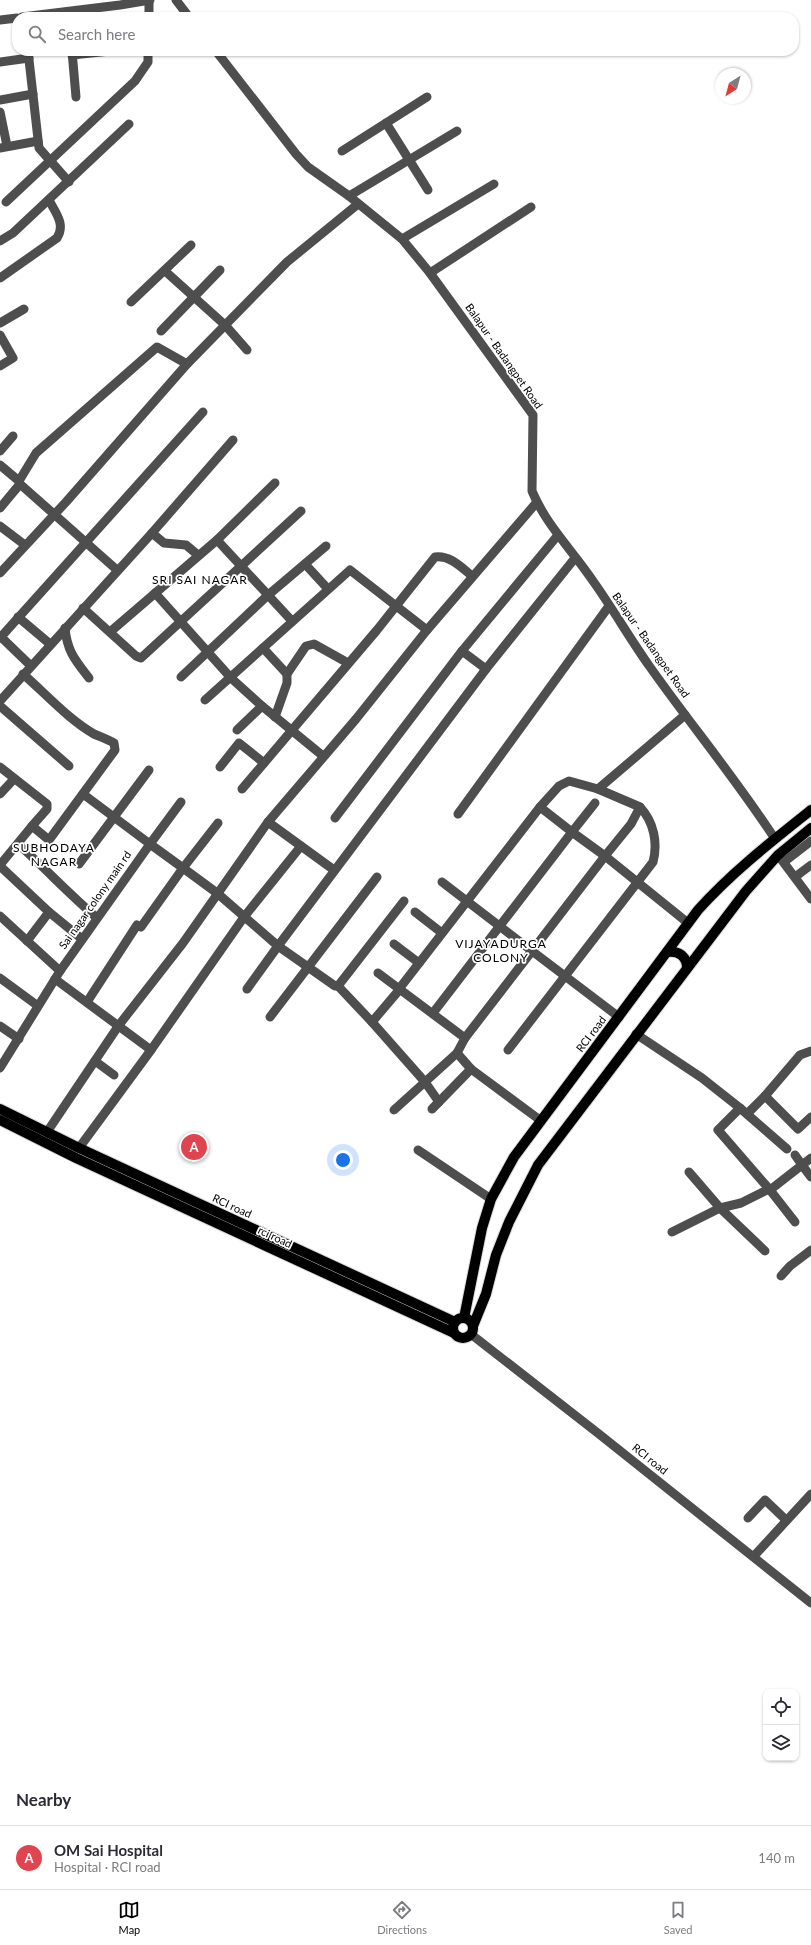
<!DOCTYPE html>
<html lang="en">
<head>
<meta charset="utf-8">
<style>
	body { margin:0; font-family:Lato,sans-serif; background:#f7f7f7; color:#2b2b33 }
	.controls { position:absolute; right:12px; bottom:12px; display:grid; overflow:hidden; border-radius:8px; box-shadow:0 1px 3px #0004 }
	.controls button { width:36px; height:36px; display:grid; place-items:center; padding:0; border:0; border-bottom:1px solid #e1e1e2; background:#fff; color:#2b2b33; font:20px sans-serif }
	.compass { position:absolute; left:715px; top:68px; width:36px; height:36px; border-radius:50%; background:#fff; box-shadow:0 1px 3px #0004; rotate:216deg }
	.you { position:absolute; left:343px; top:1160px; width:14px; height:14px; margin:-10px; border:3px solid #fff; border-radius:50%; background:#1a73e8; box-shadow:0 0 0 6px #1a73e833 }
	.badge { display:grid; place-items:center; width:26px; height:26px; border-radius:50%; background:#000; color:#fff; font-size:13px; font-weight:700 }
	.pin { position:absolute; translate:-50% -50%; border:2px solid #fff; box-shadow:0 1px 4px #0006 }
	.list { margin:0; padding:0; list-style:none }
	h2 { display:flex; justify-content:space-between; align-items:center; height:52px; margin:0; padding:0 16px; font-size:17px }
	h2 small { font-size:13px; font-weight:400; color:#7c7c81 }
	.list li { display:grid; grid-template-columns:26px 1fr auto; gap:12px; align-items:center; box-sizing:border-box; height:64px; padding:0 16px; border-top:1px solid #e1e1e2 }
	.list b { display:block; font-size:15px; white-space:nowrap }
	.list p { margin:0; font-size:13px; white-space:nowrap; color:#7c7c81 }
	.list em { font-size:13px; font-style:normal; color:#7c7c81 }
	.icon { flex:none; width:22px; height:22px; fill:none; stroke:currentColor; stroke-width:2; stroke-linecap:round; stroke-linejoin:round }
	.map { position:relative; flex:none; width:811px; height:1773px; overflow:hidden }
	.search { position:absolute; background:#fff; box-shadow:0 1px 3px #0004; left:12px; right:12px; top:12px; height:44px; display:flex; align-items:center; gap:10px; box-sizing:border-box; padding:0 14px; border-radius:16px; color:#7c7c81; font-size:15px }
	.sheet { height:116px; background:#fff }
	nav { display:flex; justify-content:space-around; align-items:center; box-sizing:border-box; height:56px; border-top:1px solid #e1e1e2; background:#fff; font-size:11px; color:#7c7c81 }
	nav a { display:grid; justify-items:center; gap:2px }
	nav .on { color:#000 }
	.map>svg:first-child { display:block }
</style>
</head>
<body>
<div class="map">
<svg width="811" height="1773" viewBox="0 0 811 1773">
	<rect width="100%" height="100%" fill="#fff"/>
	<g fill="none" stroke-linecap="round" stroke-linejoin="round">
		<defs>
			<g id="major">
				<path d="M667 952C679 950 687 957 687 968"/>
				<polyline points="0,1109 79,1148 455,1322"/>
				<polyline points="0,1120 76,1158 454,1333"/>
				<circle cx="463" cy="1328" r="10"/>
				<path d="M464 1318 482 1228 491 1199 514 1157 698 910C731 873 772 841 811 810"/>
				<polyline points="473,1326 486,1294 496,1255 509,1222 538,1165 746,891 778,855 811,828"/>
			</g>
		</defs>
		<use href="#major" stroke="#dbdbdb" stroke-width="12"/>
		<g stroke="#4e4e4e" stroke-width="9">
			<polyline points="176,0 189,17"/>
			<polyline points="22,17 120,5 150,0"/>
			<polyline points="149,17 149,0"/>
			<polyline points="0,20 17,18"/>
			<polyline points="28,51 39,148 69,182"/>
			<polyline points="72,51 76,97"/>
			<path d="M216 51 296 154 308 167 349 196 402 239 430 273 533 415 532 491C546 525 573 551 593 581 613 609 630 639 650 667 691 725 736 779 775 839"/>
			<polyline points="72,55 110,51"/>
			<polyline points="0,62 29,58"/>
			<polyline points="0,100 33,94"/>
			<polyline points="0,112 7,146"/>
			<polyline points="386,123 428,190"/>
			<polyline points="0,148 38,141"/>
			<polyline points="342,151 427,97"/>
			<polyline points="349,196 457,131"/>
			<polyline points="6,202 135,81 148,62 148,51"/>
			<polyline points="402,239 494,184"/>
			<polyline points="0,241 13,233 129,124"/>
			<polyline points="165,271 225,325 247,350"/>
			<polyline points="430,273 531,207"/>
			<path d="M0 278 57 238C66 224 55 212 49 200"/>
			<polyline points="131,302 191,245"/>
			<polyline points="0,323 24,309"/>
			<polyline points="161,331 220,270"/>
			<polyline points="0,335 13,358 0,366"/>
			<polyline points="0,451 13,436"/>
			<polyline points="0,465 19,481"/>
			<polyline points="20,484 117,570"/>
			<polyline points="0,508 20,484 19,481 36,453 157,347 187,364"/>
			<polyline points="0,526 25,545"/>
			<polyline points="152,533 164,543 186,545 198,555"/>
			<polyline points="217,540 292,621"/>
			<polyline points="305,564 328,589"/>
			<polyline points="0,573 66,502 187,364 287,262 358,204"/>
			<polyline points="155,593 231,678 262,706 323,756"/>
			<polyline points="83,608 136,656 141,658 301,511"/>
			<polyline points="18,617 50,644"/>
			<path d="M65 628C67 651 75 660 89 678"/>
			<polyline points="110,632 217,540 275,483"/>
			<polyline points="0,636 31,666"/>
			<polyline points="0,638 203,412"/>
			<polyline points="263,648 287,674"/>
			<polyline points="462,651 486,669"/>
			<polyline points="181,677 267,596 326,546"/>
			<polyline points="205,700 350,570 427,630"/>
			<polyline points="0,701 152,533 233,440"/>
			<polyline points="0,706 69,766"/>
			<polyline points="275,717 287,683 287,674 306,646 314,644 348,663"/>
			<polyline points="237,730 262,706"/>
			<polyline points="0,767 47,804 47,809 32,826"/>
			<polyline points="220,767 239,743 264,763"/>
			<path d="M242 789 377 630 435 557C450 555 461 567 472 576"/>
			<polyline points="598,789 640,807 631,824 605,856 688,923"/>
			<polyline points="0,794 14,779"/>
			<polyline points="181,802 150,844 183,868 218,823"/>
			<polyline points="540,807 559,786 569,781 598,789 685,715"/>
			<polyline points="458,814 609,606"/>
			<polyline points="335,818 462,651 558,535"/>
			<polyline points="268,822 334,870"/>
			<path d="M18 844C45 868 69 894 96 917"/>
			<polyline points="778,855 811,899"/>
			<polyline points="784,862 811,841"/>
			<polyline points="79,864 149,770"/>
			<path d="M0 865 32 826 49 840 115 750 114 743C107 739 101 737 94 734 68 719 46 694 23 674"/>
			<polyline points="0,866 49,912 82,939"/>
			<polyline points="795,877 811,865"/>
			<polyline points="442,882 532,951 605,856 572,832 595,803"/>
			<polyline points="415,912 442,933"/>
			<polyline points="0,916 60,971 0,1068"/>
			<polyline points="27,941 49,912"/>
			<polyline points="394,944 419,963"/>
			<polyline points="60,971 150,844 83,794"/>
			<polyline points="378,973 465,1038"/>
			<polyline points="0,978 38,1006"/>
			<polyline points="55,979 151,1050"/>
			<polyline points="338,986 372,1022"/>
			<polyline points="247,989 278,946 335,986 338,986 404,901"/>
			<polyline points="399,989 540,807 572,832 433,1013"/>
			<polyline points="400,989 372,1022 425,1082 439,1102"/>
			<polyline points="87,1002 137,925 141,927 183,868 217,893 278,946 486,669 575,558"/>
			<polyline points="270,1017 377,877"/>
			<polyline points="0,1026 19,1039"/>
			<polyline points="636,1034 702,1078 740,1108 787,1149"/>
			<path d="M508 1050 653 862C658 843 654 822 640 807"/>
			<polyline points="95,1061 114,1075"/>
			<polyline points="471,1069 457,1053 465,1038 532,951 619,1017"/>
			<polyline points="765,1096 800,1055 811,1051"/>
			<polyline points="740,1108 718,1130 770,1190 802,1165 795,1155"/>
			<polyline points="432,1109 471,1069 540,1120"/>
			<polyline points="394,1110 457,1053"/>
			<polyline points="747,1114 765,1096 798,1129 811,1117"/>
			<polyline points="47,1132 119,1025 183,943 268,822 356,719 427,630 537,502"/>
			<polyline points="79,1148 151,1050 244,917 301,846"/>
			<polyline points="418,1150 491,1199"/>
			<polyline points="811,1158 802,1165 811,1177"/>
			<polyline points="689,1172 720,1208 765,1251"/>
			<polyline points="672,1232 720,1208 741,1203 767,1190 770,1190 795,1222"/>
			<polyline points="781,1276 790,1266 811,1250"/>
			<polyline points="472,1335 599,1434 811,1603"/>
			<polyline points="748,1518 765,1500 786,1520"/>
			<polyline points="754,1556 811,1494"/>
		</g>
		<use href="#major" stroke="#000" stroke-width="10"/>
	</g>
	<g text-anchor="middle" stroke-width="3.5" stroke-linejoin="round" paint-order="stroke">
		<g font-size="11" fill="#000" stroke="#fff">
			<text transform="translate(504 356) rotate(55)" y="4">Balapur - Badangpet Road</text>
			<text transform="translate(651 645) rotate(55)" y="4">Balapur - Badangpet Road</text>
			<text transform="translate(95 900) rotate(-55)" y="4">Sai nagar colony main rd</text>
			<text transform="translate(591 1034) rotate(-53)" y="4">RCI road</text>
			<text transform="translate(232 1206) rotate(25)" y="4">RCI road</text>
			<text transform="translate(275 1237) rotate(25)" y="4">rci road</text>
			<text transform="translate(650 1459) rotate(39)" y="4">RCI road</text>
		</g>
		<g font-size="12" letter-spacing="1" fill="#000" stroke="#fff">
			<text x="200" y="584">SRI SAI NAGAR</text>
			<text x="54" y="852">SUBHODAYA<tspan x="54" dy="14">NAGAR</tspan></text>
			<text x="501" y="948">VIJAYADURGA<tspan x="501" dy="14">COLONY</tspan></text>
		</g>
	</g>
</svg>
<div class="controls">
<button><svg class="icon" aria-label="locate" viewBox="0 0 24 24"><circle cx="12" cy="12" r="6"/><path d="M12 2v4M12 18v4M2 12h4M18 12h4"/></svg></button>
<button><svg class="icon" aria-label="layers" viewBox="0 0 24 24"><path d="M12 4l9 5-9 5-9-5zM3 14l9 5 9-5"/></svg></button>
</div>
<svg class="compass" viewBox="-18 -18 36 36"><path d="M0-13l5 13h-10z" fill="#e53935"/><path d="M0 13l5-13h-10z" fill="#7c7c81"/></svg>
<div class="you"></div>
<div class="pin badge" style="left:194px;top:1147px;background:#e0444e">A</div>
<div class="search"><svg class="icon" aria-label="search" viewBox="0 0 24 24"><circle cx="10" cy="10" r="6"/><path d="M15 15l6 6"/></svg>Search here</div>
</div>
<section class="sheet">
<h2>Nearby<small></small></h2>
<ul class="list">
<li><span class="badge" style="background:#e0444e">A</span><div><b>OM Sai Hospital</b><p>Hospital · RCI road</p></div><em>140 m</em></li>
</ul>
</section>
<nav>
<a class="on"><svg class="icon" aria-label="map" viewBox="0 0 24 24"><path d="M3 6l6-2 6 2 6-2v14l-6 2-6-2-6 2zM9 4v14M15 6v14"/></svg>Map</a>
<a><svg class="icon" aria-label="directions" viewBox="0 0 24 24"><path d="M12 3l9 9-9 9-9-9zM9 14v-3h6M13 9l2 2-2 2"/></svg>Directions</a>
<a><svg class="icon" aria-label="saved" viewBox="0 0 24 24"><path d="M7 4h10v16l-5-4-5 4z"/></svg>Saved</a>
</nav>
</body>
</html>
